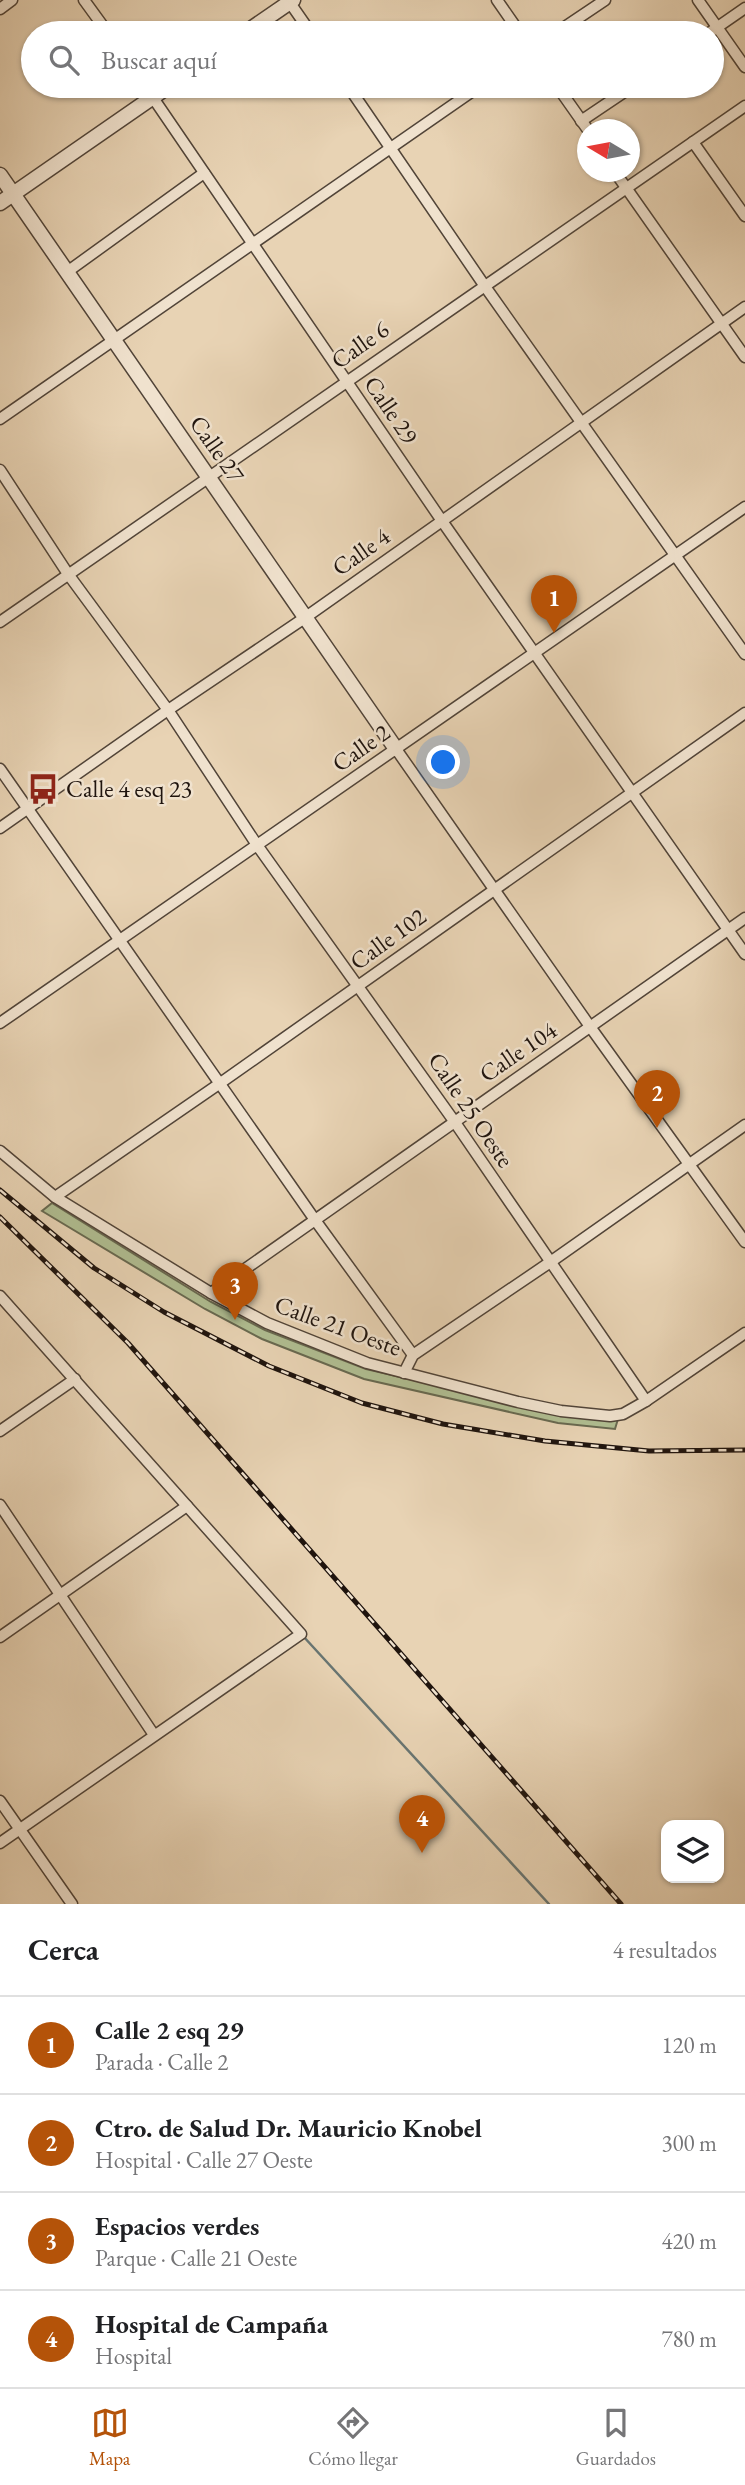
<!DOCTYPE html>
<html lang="es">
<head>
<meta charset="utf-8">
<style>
	body { margin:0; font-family:"EB Garamond",serif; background:#f2f2f2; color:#202124 }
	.controls { position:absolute; right:21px; bottom:21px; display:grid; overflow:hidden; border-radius:14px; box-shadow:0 2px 5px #0004 }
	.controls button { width:63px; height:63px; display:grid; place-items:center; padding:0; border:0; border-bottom:2px solid #e0e0e0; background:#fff; color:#202124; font:35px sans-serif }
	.compass { position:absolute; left:577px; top:119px; width:63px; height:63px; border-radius:50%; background:#fff; box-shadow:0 2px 5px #0004; rotate:280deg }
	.you { position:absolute; left:444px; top:763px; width:24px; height:24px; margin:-18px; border:5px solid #fff; border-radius:50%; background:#1a73e8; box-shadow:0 0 0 10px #1a73e833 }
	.badge { display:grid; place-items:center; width:46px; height:46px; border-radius:50%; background:#b45309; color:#fff; font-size:23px; font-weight:700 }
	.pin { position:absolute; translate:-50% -58px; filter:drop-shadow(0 2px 4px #0008) }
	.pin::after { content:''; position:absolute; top:37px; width:24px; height:21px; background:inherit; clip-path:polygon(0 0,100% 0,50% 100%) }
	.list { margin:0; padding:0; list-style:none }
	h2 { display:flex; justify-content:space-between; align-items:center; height:91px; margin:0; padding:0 28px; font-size:30px }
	h2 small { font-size:23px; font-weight:400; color:#757577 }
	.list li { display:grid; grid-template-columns:46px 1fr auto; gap:21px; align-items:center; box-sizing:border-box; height:98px; padding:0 28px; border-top:2px solid #e0e0e0 }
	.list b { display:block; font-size:26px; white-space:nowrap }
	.list p { margin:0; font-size:23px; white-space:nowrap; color:#757577 }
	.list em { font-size:23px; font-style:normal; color:#757577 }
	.icon { flex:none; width:38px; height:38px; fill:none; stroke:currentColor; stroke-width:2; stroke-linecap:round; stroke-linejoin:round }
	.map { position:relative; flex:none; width:745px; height:1904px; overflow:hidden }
	.search { position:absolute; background:#fff; box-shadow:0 2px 5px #0004; left:21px; right:21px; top:21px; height:77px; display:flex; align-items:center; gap:18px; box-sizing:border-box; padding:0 24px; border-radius:38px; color:#757577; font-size:26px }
	.sheet { height:483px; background:#fff }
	nav { display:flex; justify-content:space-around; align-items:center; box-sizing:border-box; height:98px; border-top:2px solid #e0e0e0; background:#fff; font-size:19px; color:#757577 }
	nav a { display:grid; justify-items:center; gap:4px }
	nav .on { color:#b45309 }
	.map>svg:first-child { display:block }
</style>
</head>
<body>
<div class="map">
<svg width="745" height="1904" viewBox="0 0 745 1904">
	<rect width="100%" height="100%" fill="#e8d3b4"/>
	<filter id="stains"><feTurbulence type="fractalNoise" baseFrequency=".00286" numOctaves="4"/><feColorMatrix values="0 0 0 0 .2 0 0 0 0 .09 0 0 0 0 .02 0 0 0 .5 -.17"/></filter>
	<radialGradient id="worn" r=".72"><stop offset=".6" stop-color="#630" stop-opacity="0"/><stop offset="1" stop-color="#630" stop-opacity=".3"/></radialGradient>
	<polygon fill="#b0be92" stroke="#686950" stroke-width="2" points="52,1203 211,1302 265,1330 366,1369 560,1414 618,1419 615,1429 558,1423 364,1379 262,1339 205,1309 42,1211"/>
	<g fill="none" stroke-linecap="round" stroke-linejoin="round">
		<polyline stroke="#687572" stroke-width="2.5" points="303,1636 549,1904"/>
		<defs>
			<g id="minor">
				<polyline points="84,0 108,33"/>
				<polyline points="288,0 311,33"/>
				<polyline points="497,0 520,33"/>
				<polyline points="698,0 745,67"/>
				<polyline points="0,9 12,0"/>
				<polyline points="556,33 605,0"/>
				<polyline points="709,33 745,8"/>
				<polyline points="145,86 442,521 745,954"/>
				<polyline points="348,86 484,285 745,654"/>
				<polyline points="557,86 588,130"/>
				<polyline points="581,121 633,86"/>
				<polyline points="693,142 745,216"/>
				<polyline points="615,172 745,357"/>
				<polyline points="67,272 204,173"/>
				<polyline points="0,419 480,86"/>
				<polyline points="0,470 68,574 168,710 257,845 454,1121 646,1401"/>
				<polyline points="0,622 745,106"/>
				<polyline points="396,749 591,1028 745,1242"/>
				<polyline points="0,769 315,1220 413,1355"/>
				<polyline points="0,828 168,710 306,617 745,307"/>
				<polyline points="0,1023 745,507"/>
				<polyline points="0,1151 55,1197 211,1293 267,1323 367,1363 518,1402 561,1411 610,1416 623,1414 646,1401 745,1333"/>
				<polyline points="55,1197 219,1084 745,713"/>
				<polyline points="211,1293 745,918"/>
				<polyline points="0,1296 301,1634 0,1843"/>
				<polyline points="404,1373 413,1355 549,1263 745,1125"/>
				<polyline points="0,1431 75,1379"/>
				<polyline points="0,1505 154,1735"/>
				<polyline points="0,1637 187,1506"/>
				<polyline points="0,1801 72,1904"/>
			</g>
			<g id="tertiary">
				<polyline points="245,33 293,0"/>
				<polyline points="0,175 396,749"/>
				<polyline points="0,203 169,86"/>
			</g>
		</defs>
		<use href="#minor" stroke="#514438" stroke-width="13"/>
		<use href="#tertiary" stroke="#514438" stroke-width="17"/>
		<use href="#minor" stroke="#f0e2ce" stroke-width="10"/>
		<use href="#tertiary" stroke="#f0e2ce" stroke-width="14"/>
		<defs>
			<g id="rail">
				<polyline points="0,1190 94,1268 164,1312 269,1366 362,1403 443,1424 545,1441 649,1451 745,1450"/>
				<polyline points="0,1217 128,1343 621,1904"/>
			</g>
		</defs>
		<use href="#rail" stroke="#1f140e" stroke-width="5"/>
		<use href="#rail" stroke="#f0e2ce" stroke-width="2.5" stroke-dasharray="8" stroke-linecap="butt"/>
	</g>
	<defs>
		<symbol id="bus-bare" viewBox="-9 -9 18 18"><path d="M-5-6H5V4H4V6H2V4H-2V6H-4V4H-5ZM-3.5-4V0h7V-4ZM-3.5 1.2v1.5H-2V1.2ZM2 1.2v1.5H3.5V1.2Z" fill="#8f2418" stroke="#f0e2ce" stroke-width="2.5" paint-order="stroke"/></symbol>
	</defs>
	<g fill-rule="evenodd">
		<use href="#bus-bare" x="21" y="767" width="44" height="44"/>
	</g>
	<g text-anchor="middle" stroke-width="5" stroke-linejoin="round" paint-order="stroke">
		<g font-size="24" fill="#1f140e" stroke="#f0e2ce">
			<text transform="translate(360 345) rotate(-35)" y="8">Calle 6</text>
			<text transform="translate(391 410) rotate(56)" y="8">Calle 29</text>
			<text transform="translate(217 449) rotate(55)" y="8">Calle 27</text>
			<text transform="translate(361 552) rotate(-35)" y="8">Calle 4</text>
			<text transform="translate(361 748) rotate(-35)" y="8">Calle 2</text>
			<text transform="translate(388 939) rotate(-36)" y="8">Calle 102</text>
			<text transform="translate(518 1052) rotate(-34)" y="8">Calle 104</text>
			<text transform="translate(471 1110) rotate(56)" y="8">Calle 25 Oeste</text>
			<text transform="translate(338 1326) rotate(20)" y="8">Calle 21 Oeste</text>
		</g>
		<g font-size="24" fill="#1f140e" stroke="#f0e2ce" text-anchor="start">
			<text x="66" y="797">Calle 4 esq 23</text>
		</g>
	</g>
	<rect width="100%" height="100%" filter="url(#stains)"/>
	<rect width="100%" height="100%" fill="url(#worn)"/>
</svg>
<div class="controls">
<button><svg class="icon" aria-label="layers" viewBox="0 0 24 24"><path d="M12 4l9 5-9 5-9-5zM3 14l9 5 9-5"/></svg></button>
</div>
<svg class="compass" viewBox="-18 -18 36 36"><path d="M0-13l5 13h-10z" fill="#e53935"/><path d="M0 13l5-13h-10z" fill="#757577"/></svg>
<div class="you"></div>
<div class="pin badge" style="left:554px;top:633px">1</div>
<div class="pin badge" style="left:657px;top:1128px">2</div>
<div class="pin badge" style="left:235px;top:1320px">3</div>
<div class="pin badge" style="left:422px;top:1853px">4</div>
<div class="search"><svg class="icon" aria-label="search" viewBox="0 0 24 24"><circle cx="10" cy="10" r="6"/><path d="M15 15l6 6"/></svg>Buscar aquí</div>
</div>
<section class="sheet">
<h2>Cerca<small>4 resultados</small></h2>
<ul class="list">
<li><span class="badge">1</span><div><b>Calle 2 esq 29</b><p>Parada · Calle 2</p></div><em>120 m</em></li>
<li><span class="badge">2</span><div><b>Ctro. de Salud Dr. Mauricio Knobel</b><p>Hospital · Calle 27 Oeste</p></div><em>300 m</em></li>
<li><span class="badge">3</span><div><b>Espacios verdes</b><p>Parque · Calle 21 Oeste</p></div><em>420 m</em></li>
<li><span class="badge">4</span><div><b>Hospital de Campaña</b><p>Hospital</p></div><em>780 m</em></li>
</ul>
</section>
<nav>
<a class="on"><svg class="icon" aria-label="map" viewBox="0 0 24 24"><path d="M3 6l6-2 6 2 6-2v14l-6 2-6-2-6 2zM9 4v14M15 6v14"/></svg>Mapa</a>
<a><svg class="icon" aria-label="directions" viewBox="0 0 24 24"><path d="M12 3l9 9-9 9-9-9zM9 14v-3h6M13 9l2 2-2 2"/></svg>Cómo llegar</a>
<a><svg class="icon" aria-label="saved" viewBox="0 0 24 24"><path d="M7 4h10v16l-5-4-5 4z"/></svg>Guardados</a>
</nav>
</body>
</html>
